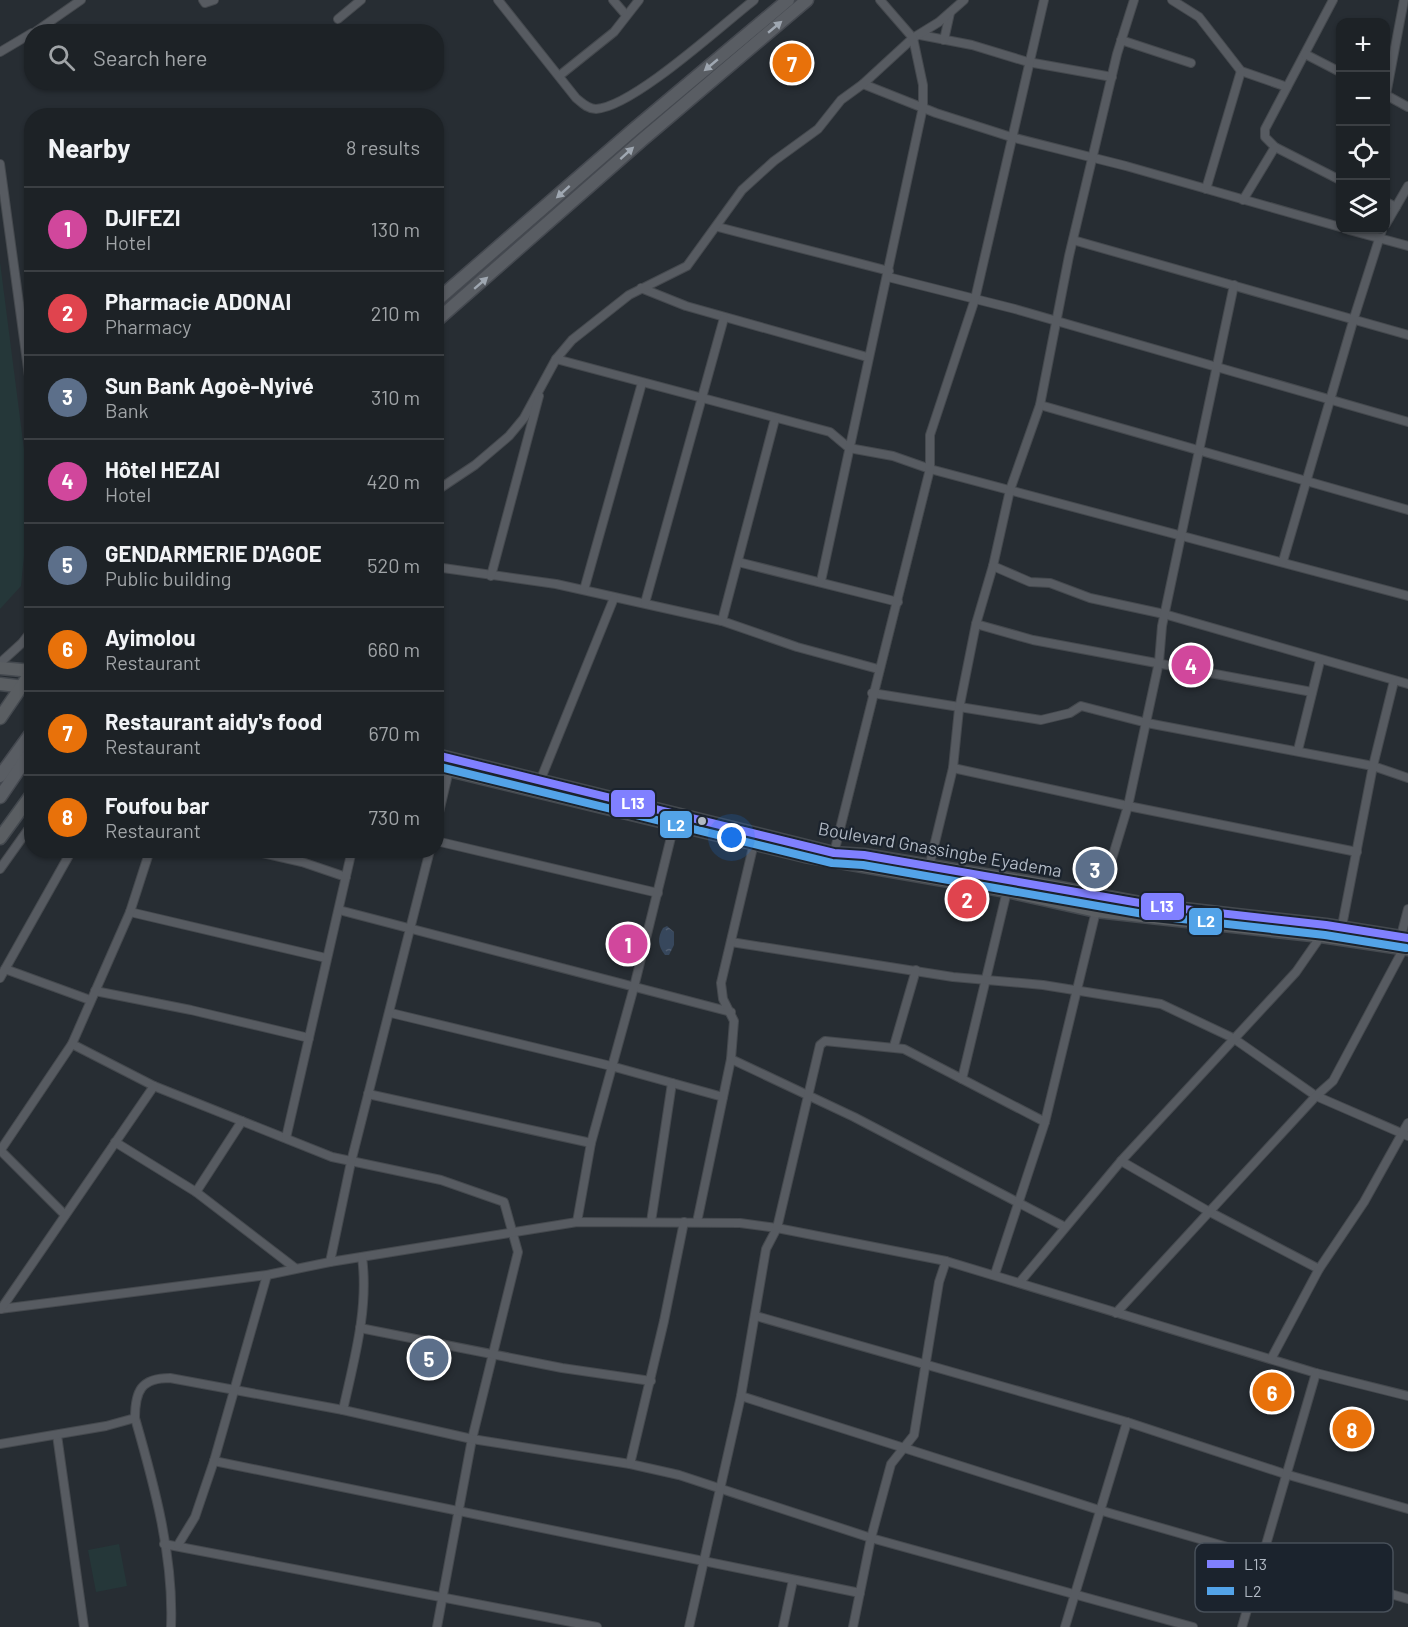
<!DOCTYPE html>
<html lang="en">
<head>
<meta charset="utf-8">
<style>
	body { margin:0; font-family:Barlow,sans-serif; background:#2a2f32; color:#f1f3f6 }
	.controls { position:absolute; right:18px; top:18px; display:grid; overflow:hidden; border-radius:12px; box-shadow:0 2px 4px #0004 }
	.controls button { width:54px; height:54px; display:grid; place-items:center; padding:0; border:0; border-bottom:2px solid #3b3f43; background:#1d2226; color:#f1f3f6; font:30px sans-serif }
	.you { position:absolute; left:732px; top:838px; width:21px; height:21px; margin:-15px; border:4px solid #fff; border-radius:50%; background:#1a73e8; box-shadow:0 0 0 9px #1a73e833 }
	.badge { display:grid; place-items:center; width:39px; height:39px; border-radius:50%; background:#bca0f2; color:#fff; font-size:20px; font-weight:700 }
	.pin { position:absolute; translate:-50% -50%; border:3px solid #fff; box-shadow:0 2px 6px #0006 }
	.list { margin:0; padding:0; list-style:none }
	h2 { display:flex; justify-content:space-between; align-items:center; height:78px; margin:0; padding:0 24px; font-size:26px }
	h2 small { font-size:20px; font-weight:400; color:#a0a4a7 }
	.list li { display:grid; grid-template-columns:39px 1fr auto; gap:18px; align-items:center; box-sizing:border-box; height:84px; padding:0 24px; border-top:2px solid #3b3f43 }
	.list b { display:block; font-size:22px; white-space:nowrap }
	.list p { margin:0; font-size:20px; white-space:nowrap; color:#a0a4a7 }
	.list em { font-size:20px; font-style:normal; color:#a0a4a7 }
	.icon { flex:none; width:33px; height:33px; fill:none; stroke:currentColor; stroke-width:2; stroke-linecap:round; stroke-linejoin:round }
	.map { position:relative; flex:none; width:1408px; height:1627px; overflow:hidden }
	.search { position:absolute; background:#1d2226; box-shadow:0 2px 4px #0004; left:24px; top:24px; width:420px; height:66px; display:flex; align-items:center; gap:15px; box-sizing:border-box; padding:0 21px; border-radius:24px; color:#a0a4a7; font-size:22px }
	.panel { position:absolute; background:#1d2226; box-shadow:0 2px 4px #0004; left:24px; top:108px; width:420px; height:750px; border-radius:24px }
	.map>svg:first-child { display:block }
</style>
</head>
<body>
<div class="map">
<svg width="1408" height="1627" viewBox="0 0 1408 1627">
	<defs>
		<pattern id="water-ripples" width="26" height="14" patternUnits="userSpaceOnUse" patternTransform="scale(1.5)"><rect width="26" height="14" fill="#37475c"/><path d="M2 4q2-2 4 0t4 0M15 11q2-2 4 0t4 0" fill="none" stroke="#525f72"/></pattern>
	</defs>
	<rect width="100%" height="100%" fill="#272d33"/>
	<g fill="#253739">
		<polygon points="0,262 30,496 21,586 0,609"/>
		<polygon points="119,1544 127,1586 96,1592 88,1550"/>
	</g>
	<path fill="url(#water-ripples)" d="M667 926 674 932V945L669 955H665C658 946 657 938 663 928Z"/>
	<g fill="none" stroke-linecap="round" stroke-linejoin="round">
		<defs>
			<g id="minor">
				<polyline points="203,0 205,3 214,0"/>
				<path d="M498 0 576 98C582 103 588 109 596 109 633 107 722 25 754 0"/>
				<polyline points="613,0 626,15"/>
				<polyline points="1172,0 1199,17 1241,71 1287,87"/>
				<polyline points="1333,0 1265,129 1265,137 1275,147 1340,180"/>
				<polyline points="338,19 361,0"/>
				<polyline points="35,32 81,0"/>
				<polyline points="920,35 972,45 1028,62 1112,77"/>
				<polyline points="944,40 950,13"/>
				<polyline points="1121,40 1191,63"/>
				<polyline points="0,52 32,33"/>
				<polyline points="1305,54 1340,72"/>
				<polyline points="559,76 614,32 639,0"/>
				<polyline points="863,84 936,113 1011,137 1126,166 1340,227"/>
				<polyline points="1386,95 1404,0"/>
				<polyline points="1386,95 1408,107"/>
				<polyline points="0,164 32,398"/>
				<polyline points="1206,189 1241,71"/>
				<polyline points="1243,200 1275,147"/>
				<polyline points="1386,202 1396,207"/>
				<polyline points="1386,224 1408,186"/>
				<polyline points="718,227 889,271"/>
				<polyline points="1349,230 1408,246"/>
				<polyline points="1073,240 1408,335"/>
				<polyline points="888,277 1015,309 1408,422"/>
				<polyline points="641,288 686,306 867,357"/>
				<polyline points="556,359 830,432 849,448 893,456 930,469 1408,596"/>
				<polyline points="1040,405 1408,510"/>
				<polyline points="436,491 475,465 509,436 524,418 556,359 572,340 629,295 687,266 742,190 774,161 818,129 841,100 863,84 913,38 939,22 964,0"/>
				<polyline points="1283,561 1354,318 1382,230"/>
				<polyline points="738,562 898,602"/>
				<polyline points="993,566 1030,582 1050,583 1090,598 1164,614 1408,684"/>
				<polyline points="436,567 556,584 722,621 797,647 878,669"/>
				<polyline points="491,576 539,396"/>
				<polyline points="821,581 923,107 923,85 913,38 880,0"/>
				<polyline points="584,590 642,383"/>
				<polyline points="645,603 724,318"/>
				<polyline points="722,621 775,419"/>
				<polyline points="976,624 1033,640 1312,692"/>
				<polyline points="0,663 22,643 32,630"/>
				<polyline points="872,693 1041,720 1070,713 1081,706 1147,723 1373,766 1408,778"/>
				<polyline points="1298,750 1320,661"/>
				<polyline points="953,768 1128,806 1357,852"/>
				<polyline points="540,781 614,598"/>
				<polyline points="436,825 449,770"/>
				<polyline points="436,841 658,893"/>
				<polyline points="249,850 302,862 346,877"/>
				<polyline points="834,853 930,469 930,435 975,299 1044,0"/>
				<polyline points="929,867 953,768 959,709 976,624 993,566 1010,490 1040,405 1069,256 1117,54 1134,0"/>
				<polyline points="0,869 32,824"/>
				<polyline points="1007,891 962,1079 1045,1122"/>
				<polyline points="339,910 731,1012"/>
				<polyline points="130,912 326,958"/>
				<polyline points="1341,931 1373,766 1394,681"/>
				<polyline points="1401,936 1408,909"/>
				<polyline points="731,942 953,977 1043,985 1161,1004 1233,1038 1316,1096 1408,1136"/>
				<polyline points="5,969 90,1000"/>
				<polyline points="0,978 72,850"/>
				<polyline points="95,991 191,1010 309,1038"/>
				<polyline points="391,1013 611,1066 723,1097"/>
				<polyline points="72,1044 154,1086 332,1157 441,1180 504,1202 518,1252 472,1439 437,1627"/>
				<polyline points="894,1046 916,970"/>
				<polyline points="731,1059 854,1117 1065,1227"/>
				<polyline points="368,1094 591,1143"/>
				<polyline points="286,1138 352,850"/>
				<polyline points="115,1142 196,1192 295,1268"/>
				<polyline points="0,1150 65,1215"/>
				<polyline points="0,1151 72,1044 130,912 150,850"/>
				<polyline points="1121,1161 1208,1211 1319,1269"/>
				<polyline points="196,1192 242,1121"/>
				<polyline points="577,1222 591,1143 634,987 675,821"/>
				<polyline points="651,1222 672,1083"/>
				<polyline points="697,1222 731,1059 734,1021 723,999 721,983 754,843"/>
				<polyline points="330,1262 351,1162 430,850"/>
				<polyline points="995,1274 1045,1122 1096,911 1128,806 1159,662 1162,626 1234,285"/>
				<polyline points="1020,1282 1121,1161 1296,972 1321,936"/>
				<polyline points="0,1309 267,1275 330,1262 577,1222 740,1223 777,1228 946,1261 1316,1373 1408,1396"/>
				<polyline points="1,1309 154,1086"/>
				<polyline points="1116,1313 1316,1096 1333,1081 1404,948"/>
				<polyline points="756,1316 1127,1422 1285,1474 1408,1509"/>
				<polyline points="360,1328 562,1368 651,1381"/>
				<polyline points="1271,1359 1319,1269 1364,1202 1408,1123"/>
				<polyline points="741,1396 1099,1510 1408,1599"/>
				<path d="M343 1410C354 1360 369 1308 362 1257"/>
				<path d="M135 1418C154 1484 174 1557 171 1627"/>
				<polyline points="57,1435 84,1627"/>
				<path d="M0 1444 106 1426 135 1418C135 1391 141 1378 170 1378L343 1410 472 1439 630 1464 679 1475 871 1538 1193 1627"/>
				<polyline points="214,1461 860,1593"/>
				<polyline points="630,1464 664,1321 684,1222"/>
				<polyline points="164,1544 597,1627"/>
				<polyline points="178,1545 195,1517 214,1461 267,1275"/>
				<polyline points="689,1627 741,1396 766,1249 777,1228 820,1045 825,1041 904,1049 962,1079"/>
				<polyline points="783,1627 793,1580"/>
				<polyline points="853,1627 871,1538 891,1464 914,1435 939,1282 946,1261"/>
				<polyline points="1065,1627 1127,1422"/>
				<polyline points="1242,1627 1316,1373"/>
			</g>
			<g id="primary">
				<polyline points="436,301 633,130 788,0"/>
				<polyline points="436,321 642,140 807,0"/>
				<polyline points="0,776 32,732"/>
				<polyline points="0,797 32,750"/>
			</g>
			<g id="trunk">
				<polyline points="0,668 32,671"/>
				<polyline points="0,684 32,688"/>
				<polyline points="0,718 32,671"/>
				<polyline points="436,755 834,853 864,855 1028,882 1157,906 1326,925 1408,938"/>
				<polyline points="436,767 805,856 1007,891 1096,911 1321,936 1408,949"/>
				<polyline points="0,838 32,794"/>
			</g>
		</defs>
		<use href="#minor" stroke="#45494e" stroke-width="10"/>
		<use href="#primary" stroke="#454950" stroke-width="15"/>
		<use href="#trunk" stroke="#44494f" stroke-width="15"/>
		<use href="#minor" stroke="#575b61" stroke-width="8"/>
		<use href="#primary" stroke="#595d63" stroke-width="12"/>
		<use href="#trunk" stroke="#5a5e62" stroke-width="12"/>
		<defs>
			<polyline id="bus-1" points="436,755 834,853 864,855 1157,906 1326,925 1408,938"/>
			<polyline id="bus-2" points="436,766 832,863 863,865 1155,916 1325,935 1406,948"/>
		</defs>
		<use href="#bus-1" stroke="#1b232d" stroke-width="12"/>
		<use href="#bus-2" stroke="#1b232d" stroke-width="12"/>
		<use href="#bus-1" stroke="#8080ff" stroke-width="8"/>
		<use href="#bus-2" stroke="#53a3e8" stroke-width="8"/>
	</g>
	<defs><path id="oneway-solid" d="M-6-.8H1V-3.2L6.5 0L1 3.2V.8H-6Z" transform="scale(1.5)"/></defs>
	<g fill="#9fa7b1">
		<use href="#oneway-solid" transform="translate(775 27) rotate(-40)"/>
		<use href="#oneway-solid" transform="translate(711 65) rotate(140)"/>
		<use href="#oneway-solid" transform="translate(627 153) rotate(-42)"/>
		<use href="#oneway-solid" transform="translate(563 192) rotate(138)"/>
		<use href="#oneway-solid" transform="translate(481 283) rotate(-41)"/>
	</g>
	<circle fill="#b1b9c4" stroke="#1b232d" stroke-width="2" cx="702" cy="821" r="5"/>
	<g text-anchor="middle" stroke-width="4.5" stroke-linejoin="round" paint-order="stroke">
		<g font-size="18" fill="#b1b9c4" stroke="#1b232d">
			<text transform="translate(940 850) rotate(10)" y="6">Boulevard Gnassingbe Eyadema</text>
		</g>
	</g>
	<rect x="1195" y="1543" width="198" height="69" rx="9" fill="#1b232d" stroke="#48505a" stroke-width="1.5"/>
	<rect x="1207" y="1560" width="27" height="8" fill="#8080ff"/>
	<rect x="1207" y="1587" width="27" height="8" fill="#53a3e8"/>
	<g font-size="16" fill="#b1b9c4">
		<text x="1244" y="1570">L13</text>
		<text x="1244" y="1597">L2</text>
	</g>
	<g stroke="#1b232d" stroke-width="2">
		<rect x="610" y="789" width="46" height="29" rx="6" fill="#8080ff"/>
		<rect x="659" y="810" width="34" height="29" rx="6" fill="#53a3e8"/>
		<rect x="1140" y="892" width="45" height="29" rx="6" fill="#8080ff"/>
		<rect x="1188" y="907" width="35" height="29" rx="6" fill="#53a3e8"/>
	</g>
	<g font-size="16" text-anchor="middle" font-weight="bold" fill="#fff">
		<text x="633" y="809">L13</text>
		<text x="676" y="831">L2</text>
		<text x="1162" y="912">L13</text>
		<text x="1206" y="927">L2</text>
	</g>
</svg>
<div class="controls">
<button>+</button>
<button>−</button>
<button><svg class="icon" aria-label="locate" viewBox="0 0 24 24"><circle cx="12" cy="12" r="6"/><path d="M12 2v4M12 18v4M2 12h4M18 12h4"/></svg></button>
<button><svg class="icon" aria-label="layers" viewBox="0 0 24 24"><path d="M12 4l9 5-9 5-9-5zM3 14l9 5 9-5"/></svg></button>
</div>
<div class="you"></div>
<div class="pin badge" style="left:628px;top:944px;background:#d1479c">1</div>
<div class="pin badge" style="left:967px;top:899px;background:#e0444e">2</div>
<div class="pin badge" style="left:1095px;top:869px;background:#5c6f8a">3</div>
<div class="pin badge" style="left:1191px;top:665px;background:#d1479c">4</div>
<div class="pin badge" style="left:429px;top:1358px;background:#5c6f8a">5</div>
<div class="pin badge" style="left:1272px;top:1392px;background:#e8710a">6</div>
<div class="pin badge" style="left:792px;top:63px;background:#e8710a">7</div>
<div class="pin badge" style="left:1352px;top:1429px;background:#e8710a">8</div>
<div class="search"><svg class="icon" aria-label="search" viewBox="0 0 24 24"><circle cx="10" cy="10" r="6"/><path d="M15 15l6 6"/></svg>Search here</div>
<section class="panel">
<h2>Nearby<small>8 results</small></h2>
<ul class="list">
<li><span class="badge" style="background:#d1479c">1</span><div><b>DJIFEZI</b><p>Hotel</p></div><em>130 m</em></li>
<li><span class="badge" style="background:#e0444e">2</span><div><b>Pharmacie ADONAI</b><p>Pharmacy</p></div><em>210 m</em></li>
<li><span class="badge" style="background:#5c6f8a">3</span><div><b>Sun Bank Agoè-Nyivé</b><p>Bank</p></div><em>310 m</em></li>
<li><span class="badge" style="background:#d1479c">4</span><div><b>Hôtel HEZAI</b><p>Hotel</p></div><em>420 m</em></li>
<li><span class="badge" style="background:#5c6f8a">5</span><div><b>GENDARMERIE D'AGOE</b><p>Public building</p></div><em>520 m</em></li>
<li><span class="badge" style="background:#e8710a">6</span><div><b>Ayimolou</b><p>Restaurant</p></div><em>660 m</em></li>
<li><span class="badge" style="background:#e8710a">7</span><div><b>Restaurant aidy's food</b><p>Restaurant</p></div><em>670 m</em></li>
<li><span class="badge" style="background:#e8710a">8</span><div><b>Foufou bar</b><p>Restaurant</p></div><em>730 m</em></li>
</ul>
</section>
</div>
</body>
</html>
